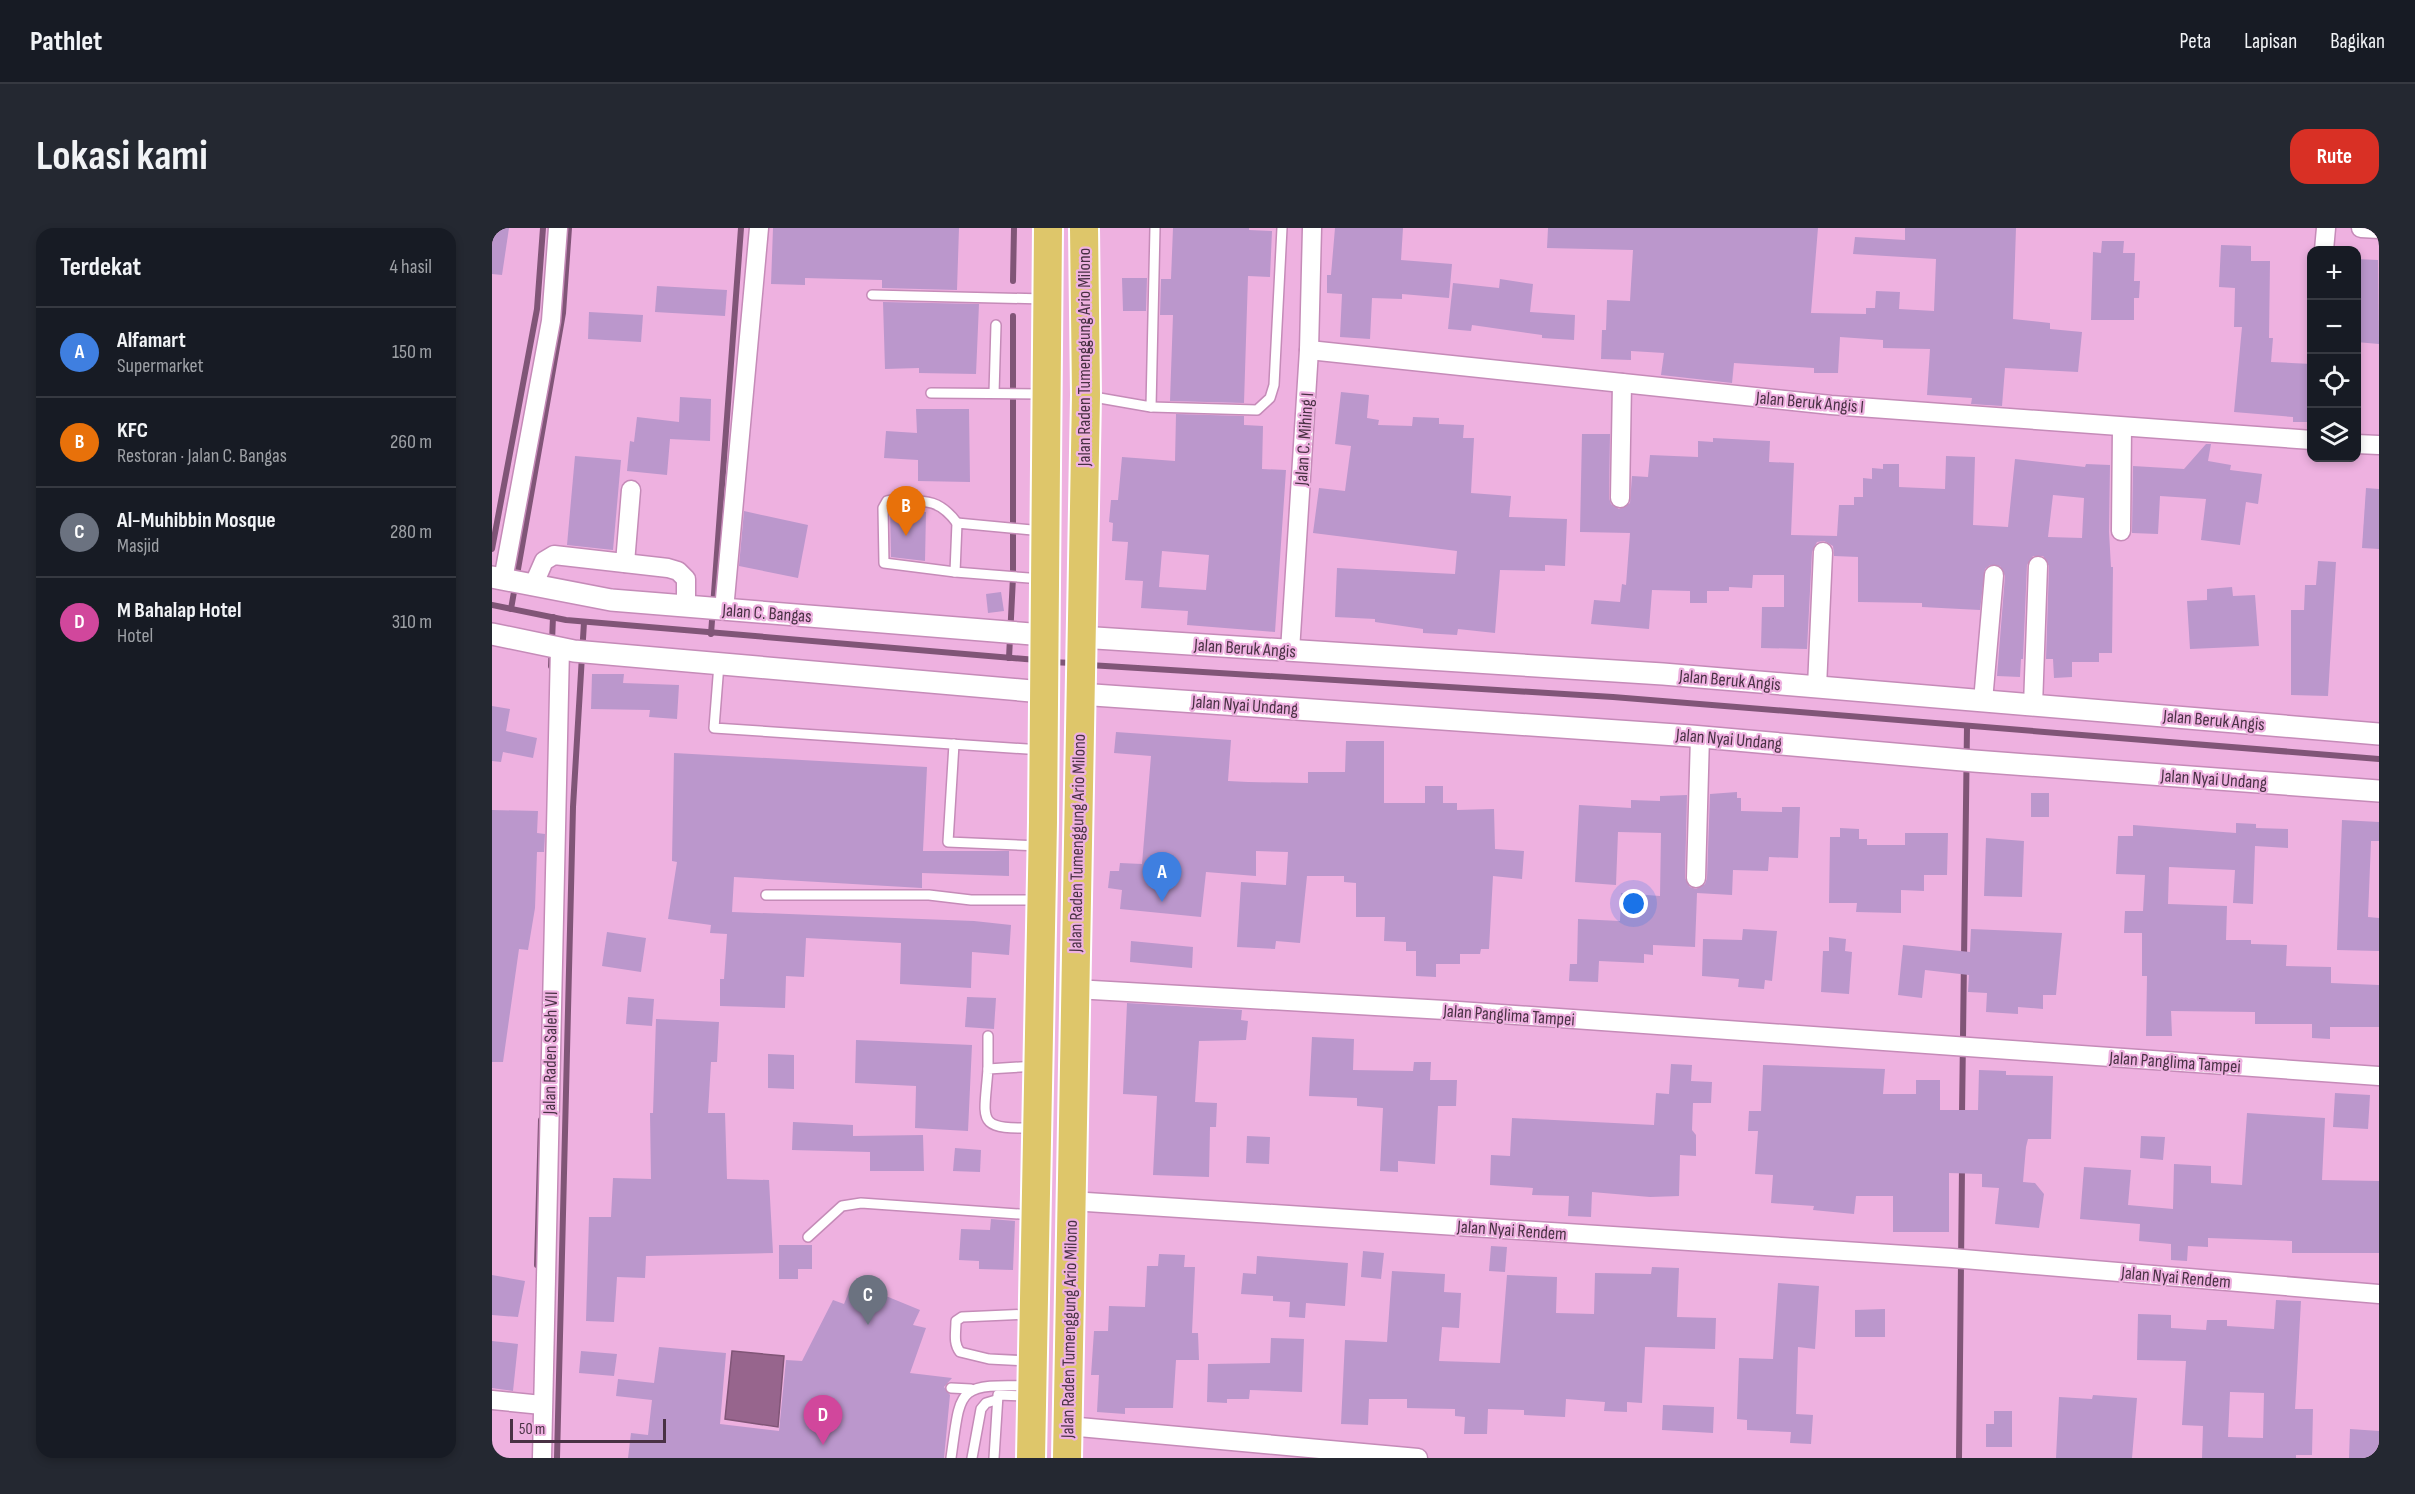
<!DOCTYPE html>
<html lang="id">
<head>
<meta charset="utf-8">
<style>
	body { margin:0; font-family:"Sofia Sans Condensed",sans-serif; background:#242831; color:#f1f3f6 }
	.controls { position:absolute; right:18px; top:18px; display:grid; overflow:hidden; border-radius:12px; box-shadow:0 3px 9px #0003 }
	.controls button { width:54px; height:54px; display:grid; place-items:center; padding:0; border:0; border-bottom:2px solid #363941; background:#171b24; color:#f1f3f6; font:30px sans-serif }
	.scale { position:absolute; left:18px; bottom:15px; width:156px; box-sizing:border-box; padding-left:6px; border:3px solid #493144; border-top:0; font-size:16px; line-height:21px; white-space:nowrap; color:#493144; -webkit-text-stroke:4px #eeb1e0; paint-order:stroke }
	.you { position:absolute; left:1142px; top:676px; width:21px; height:21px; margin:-15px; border:4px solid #fff; border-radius:50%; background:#1a73e8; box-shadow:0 0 0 9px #1a73e833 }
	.badge { display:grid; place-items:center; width:39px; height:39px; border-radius:50%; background:#d93025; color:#fff; font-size:20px; font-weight:700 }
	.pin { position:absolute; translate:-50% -50px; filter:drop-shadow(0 2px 3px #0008) }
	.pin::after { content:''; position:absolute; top:32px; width:21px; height:18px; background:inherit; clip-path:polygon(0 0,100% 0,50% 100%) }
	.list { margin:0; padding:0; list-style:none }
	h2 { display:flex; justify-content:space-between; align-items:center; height:78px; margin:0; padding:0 24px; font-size:26px }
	h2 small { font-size:20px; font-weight:400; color:#9ea1a6 }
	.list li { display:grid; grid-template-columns:39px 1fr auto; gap:18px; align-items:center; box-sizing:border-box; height:90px; padding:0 24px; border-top:2px solid #363941 }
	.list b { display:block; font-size:22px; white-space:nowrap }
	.list p { margin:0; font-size:20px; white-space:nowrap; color:#9ea1a6 }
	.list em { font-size:20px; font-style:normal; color:#9ea1a6 }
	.icon { flex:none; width:33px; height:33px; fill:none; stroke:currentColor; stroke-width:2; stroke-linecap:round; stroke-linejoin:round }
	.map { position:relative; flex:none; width:1887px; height:1230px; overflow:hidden; border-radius:18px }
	header { display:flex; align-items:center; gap:36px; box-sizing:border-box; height:84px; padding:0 30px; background:#171b24; border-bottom:2px solid #363941 }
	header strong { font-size:28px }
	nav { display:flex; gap:33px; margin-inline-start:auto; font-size:21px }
	.intro { display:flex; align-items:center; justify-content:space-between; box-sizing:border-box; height:144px; padding:0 36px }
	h1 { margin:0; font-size:42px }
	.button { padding:15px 27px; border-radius:18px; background:#d93025; color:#fff; font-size:21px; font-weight:700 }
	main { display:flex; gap:36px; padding:0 36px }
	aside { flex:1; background:#171b24; border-radius:18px; box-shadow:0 3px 9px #0003 }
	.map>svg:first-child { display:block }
</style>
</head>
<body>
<header>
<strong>Pathlet</strong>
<nav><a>Peta</a><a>Lapisan</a><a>Bagikan</a></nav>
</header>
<div class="intro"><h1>Lokasi kami</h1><a class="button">Rute</a></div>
<main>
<aside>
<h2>Terdekat<small>4 hasil</small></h2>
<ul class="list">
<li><span class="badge" style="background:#3f7fe0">A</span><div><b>Alfamart</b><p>Supermarket</p></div><em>150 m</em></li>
<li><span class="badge" style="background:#e8710a">B</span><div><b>KFC</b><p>Restoran · Jalan C. Bangas</p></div><em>260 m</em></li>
<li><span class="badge" style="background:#6b7280">C</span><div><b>Al-Muhibbin Mosque</b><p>Masjid</p></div><em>280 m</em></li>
<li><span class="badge" style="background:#d1479c">D</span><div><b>M Bahalap Hotel</b><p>Hotel</p></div><em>310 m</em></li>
</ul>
</aside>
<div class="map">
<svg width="1887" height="1230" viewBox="0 0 1887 1230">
	<rect width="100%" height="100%" fill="#eeb1e0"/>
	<polygon fill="#97658d" stroke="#805577" stroke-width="1.5" points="240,1123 292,1128 286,1199 233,1191"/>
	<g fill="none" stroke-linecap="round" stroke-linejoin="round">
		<g stroke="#805577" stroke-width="6">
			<polyline points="521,53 522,0"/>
			<polyline points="0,321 45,81 51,0"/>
			<polyline points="0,377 74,392 545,432"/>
			<polyline points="19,381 71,85 77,0"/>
			<polyline points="219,406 249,0"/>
			<polyline points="517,430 521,349 521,88"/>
			<polyline points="558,434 581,435"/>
			<polyline points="597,437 1121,469 1887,531"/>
			<polyline points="59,438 61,389"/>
			<polyline points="1470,887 1475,499"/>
			<polyline points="45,1037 49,892"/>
			<polyline points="65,1230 81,579 92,394"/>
			<polyline points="1467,1230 1470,940"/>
		</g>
	</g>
	<g fill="#bb97cc" fill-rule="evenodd">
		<polygon points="0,0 17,0 10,47 0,46"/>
		<polygon points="281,0 467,0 465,62 390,60 390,52 313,50 313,57 279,56"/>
		<polygon points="681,0 757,0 757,2 780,3 778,49 756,48 752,175 678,173 681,87 668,87 669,51 679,51"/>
		<polygon points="843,0 911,0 909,32 960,36 957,70 910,66 910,71 880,70 878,111 848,109 850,66 835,65 835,47 839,47"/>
		<polygon points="1056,0 1326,0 1319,85 1374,86 1374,80 1383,80 1384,63 1408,64 1407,81 1442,83 1444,31 1361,26 1363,9 1413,12 1413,0 1524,0 1521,91 1558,95 1558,101 1590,104 1586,144 1513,140 1510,178 1479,176 1480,170 1435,167 1438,121 1391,120 1391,112 1348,109 1346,145 1322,145 1322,140 1242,135 1240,155 1169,147 1172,125 1139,123 1139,132 1109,131 1110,102 1114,102 1115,72 1138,73 1141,22 1055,20"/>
		<polygon points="1610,13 1632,13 1631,25 1643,25 1642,53 1648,53 1647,70 1642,70 1642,92 1599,92 1601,24 1609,25"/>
		<polygon points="1729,17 1759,18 1759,33 1778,33 1777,110 1781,110 1779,134 1820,136 1820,194 1801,194 1801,189 1742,184 1750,99 1742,99 1743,60 1727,59"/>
		<polygon points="1864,31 1886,32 1887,116 1864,114"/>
		<polygon points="630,50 655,50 654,83 631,83"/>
		<polygon points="1008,51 1041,56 1038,84 1083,87 1082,112 1050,110 1050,107 980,97 979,103 956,101 961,55 1007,60"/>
		<polygon points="165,58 235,62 233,88 163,84"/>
		<polygon points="391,74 487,76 484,146 427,145 427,140 393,141"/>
		<polygon points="97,84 151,87 149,114 96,111"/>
		<polygon points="849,164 877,167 875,190 887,192 886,197 920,198 921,189 947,190 947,196 972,197 971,210 982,210 979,265 1019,268 1017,289 1075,291 1073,338 1053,337 1053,343 1008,342 1003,405 966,401 965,407 931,405 931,401 883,394 883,391 843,389 845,340 963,346 965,323 821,305 827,260 853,263 859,218 843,216"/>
		<polygon points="188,169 219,171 218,213 178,211 175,247 135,243 138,213 142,214 145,189 187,194"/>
		<polygon points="424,181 477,181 478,254 426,253 426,232 392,230 394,203 425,205"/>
		<path d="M684 186 752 188V197L771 198 770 241 794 242 783 404 695 397 696 383 649 380 651 353 633 352 636 314 620 313 621 295 617 294 619 272H626L630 229 683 233ZM670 323 717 327 714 362 667 359Z"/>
		<path d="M1090 206H1118L1117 270 1119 276 1127 281 1138 275 1140 248 1156 249 1158 227 1206 229V213L1221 214V210L1278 213 1277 234 1302 235 1299 307 1345 308 1347 277H1362V269H1371V250L1380 251V240L1391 241V236H1407V259L1453 261 1454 228 1483 229 1481 297 1516 299 1523 231 1593 239 1594 236 1618 237 1617 304 1619 339H1621L1620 425H1607V434H1580V449L1562 450 1561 431H1554L1557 338 1551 328H1541L1535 337 1531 431H1529L1528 449 1505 448 1513 348 1508 338 1498 337 1493 341 1488 382 1430 379V375L1366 374V329L1342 328 1341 318 1332 313 1325 314 1320 324 1315 421 1269 420 1270 379H1292V347H1261L1260 360 1237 359V363H1215V375H1198V363L1160 362 1157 401 1099 396 1102 372 1128 374 1130 356 1134 357 1138 305 1088 304ZM1561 267 1592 270 1590 310 1556 309Z"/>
		<polygon points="1714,216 1719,216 1716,233 1739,237 1738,242 1770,246 1766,276 1754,274 1748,317 1709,312 1714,271 1668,268 1666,306 1640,305 1641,238 1692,241"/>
		<polygon points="83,228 129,232 121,322 75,317"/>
		<polygon points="1874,260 1887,261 1887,321 1870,320"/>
		<polygon points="398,282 434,284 433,333 399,329"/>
		<polygon points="252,283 316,297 306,350 247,338"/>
		<polygon points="1826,333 1844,334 1836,468 1799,467 1799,382 1812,382 1813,357 1824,357"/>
		<polygon points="1740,359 1741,368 1763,367 1767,418 1698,421 1695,373 1715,372 1715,361"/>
		<polygon points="509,364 512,383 496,385 494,366"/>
		<polygon points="100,446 132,446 131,455 187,457 185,491 157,489 158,482 99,481"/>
		<polygon points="0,478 18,481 14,503 45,510 41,530 11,524 9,534 0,533"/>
		<polygon points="624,504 739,512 736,553 756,554 816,555 816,544 853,544 854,513 892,513 892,575 933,575 933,558 951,558 951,575 965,575 965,582 1002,581 1003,621 1032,623 1030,651 1001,648 997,721 989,721 988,726 968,726 968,736 944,736 944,749 924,748 924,723 914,723 914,714 892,713 893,689 864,689 864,655 852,654 852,648 815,648 808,715 784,713 783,721 745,719 749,654 794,657 796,624 764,623 764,648 714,644 709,689 628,681 630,662 616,660 618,643 627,643 628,635 650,636 659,528 622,525"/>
		<polygon points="182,525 435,539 431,623 517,623 517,648 430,645 430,660 242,649 240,684 482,693 519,697 517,727 480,724 479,760 408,756 409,715 314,710 312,749 294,748 293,780 228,778 228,751 232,751 235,706 218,705 219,697 176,691 185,634 180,633"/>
		<polygon points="1245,564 1245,570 1249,570 1249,583 1290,584 1290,579 1308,579 1306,630 1277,629 1276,643 1241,642 1240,667 1205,665 1203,719 1161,717 1161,727 1152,726 1152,735 1107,733 1106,754 1077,753 1078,736 1085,736 1086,691 1128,693 1129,665 1168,668 1169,605 1126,604 1124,657 1083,654 1087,577 1139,580 1139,572 1168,573 1168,568 1195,567 1193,650 1198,659 1204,661 1213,656 1215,650 1218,566"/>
		<rect x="1539" y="565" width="18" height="24"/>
		<polygon points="0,582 46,583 45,605 53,606 52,624 45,624 43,680 36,722 27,721 11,834 0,834"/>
		<polygon points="1850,592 1887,594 1887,613 1879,613 1876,689 1887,690 1887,723 1845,722"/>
		<polygon points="1744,595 1764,596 1764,600 1796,601 1796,620 1763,618 1761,676 1741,675 1743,642 1677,639 1676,676 1735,678 1734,712 1759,712 1759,716 1795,717 1794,738 1839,739 1839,755 1887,757 1887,799 1838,799 1838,811 1820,810 1820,796 1763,796 1763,784 1679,783 1680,808 1654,808 1655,748 1650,748 1650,705 1632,705 1633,683 1651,683 1653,647 1624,646 1626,608 1641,608 1641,597 1744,605"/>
		<polygon points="1348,600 1367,601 1367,611 1375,611 1375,617 1413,617 1413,605 1456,605 1455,647 1432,647 1432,663 1409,662 1409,685 1364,684 1365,675 1337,675 1338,609 1348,609"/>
		<polygon points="1494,610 1532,613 1530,669 1492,668"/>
		<polygon points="1251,701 1285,703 1280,753 1273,752 1272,761 1246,759 1247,751 1210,748 1211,711 1250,712"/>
		<polygon points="1479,701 1570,705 1564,767 1551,767 1551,781 1526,779 1526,786 1494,784 1495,765 1476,764 1477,747 1433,742 1430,770 1406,767 1411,717 1478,724"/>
		<polygon points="115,704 154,710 149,744 110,738"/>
		<polygon points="1337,709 1354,711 1353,723 1360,724 1357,766 1329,764 1331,723 1337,723"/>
		<polygon points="639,713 701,719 700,740 638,734"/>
		<polygon points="136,769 162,771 160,798 134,796"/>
		<polygon points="475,769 504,770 502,801 473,799"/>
		<polygon points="635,775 750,782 749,792 756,793 754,812 707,813 703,874 725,875 724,899 718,899 717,949 661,947 665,868 631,866"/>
		<polygon points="164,791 227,794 225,834 219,834 216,885 233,885 235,951 277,952 281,1025 154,1028 153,1050 125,1049 122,1094 94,1093 97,989 119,989 121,950 159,951 158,885 161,885"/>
		<polygon points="820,809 862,811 861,842 921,843 922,834 939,834 938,852 965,852 964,878 946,878 943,936 906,933 906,944 888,943 891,880 865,878 865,870 817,868"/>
		<polygon points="364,812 480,817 476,903 423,900 424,858 363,855"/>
		<polygon points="276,826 302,827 302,861 276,860"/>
		<polygon points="1179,836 1200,837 1199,853 1220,854 1219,875 1201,875 1200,902 1204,907 1204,928 1188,927 1187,968 1158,969 1100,964 1099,989 1076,988 1077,968 1040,967 1041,960 998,957 999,927 1018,928 1020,890 1162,897 1164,865 1177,866"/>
		<polygon points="1271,837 1393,841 1391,866 1424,866 1424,852 1448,852 1448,882 1486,882 1487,842 1514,843 1514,847 1561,848 1559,911 1536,911 1534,919 1531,954 1543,955 1552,966 1547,1000 1503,996 1507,960 1490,959 1490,946 1457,945 1457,1004 1401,1004 1401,968 1364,968 1362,986 1321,982 1322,978 1279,975 1281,947 1263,946 1266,903 1256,903 1257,883 1269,883"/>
		<polygon points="1843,865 1878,867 1876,901 1841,899"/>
		<polygon points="1755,885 1833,890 1830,952 1887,953 1887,1025 1800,1025 1800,1013 1716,1010 1716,1019 1696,1018 1695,1033 1679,1032 1679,1016 1647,1013 1648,996 1588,991 1592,939 1639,942 1636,977 1681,981 1682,936 1719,938 1719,955 1750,957"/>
		<polygon points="301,894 361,897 361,908 431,907 432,943 378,943 378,924 300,922"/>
		<polygon points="755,908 778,909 777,936 754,935"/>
		<polygon points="1649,908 1673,909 1671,932 1648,930"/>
		<polygon points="463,920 489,922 488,944 461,943"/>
		<polygon points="499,991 523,993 521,1042 487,1041 487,1033 467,1032 469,1001 498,1002"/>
		<polygon points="287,1017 320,1017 320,1041 306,1041 306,1051 287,1051"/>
		<polygon points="999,1018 1015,1019 1013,1044 997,1043"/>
		<polygon points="871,1023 892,1025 889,1051 869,1049"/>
		<polygon points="667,1026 693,1027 692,1039 703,1039 700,1105 706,1105 707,1132 684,1132 681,1180 633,1180 633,1186 605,1184 607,1147 599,1147 602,1103 616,1103 617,1078 653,1079 655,1038 666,1038"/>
		<polygon points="765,1028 856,1035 853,1078 814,1075 813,1090 797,1089 798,1074 781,1073 781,1068 749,1066 751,1045 764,1046"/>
		<polygon points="1160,1039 1187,1040 1185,1089 1224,1090 1223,1121 1153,1119 1150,1175 1135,1174 1135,1184 1112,1183 1113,1174 1074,1171 1073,1189 1032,1187 1032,1182 996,1181 995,1206 972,1206 973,1189 963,1188 963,1181 915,1180 915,1171 877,1171 876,1197 849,1196 853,1112 895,1114 900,1043 953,1046 952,1064 969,1065 967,1100 950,1099 947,1133 1008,1135 1015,1047 1065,1049 1064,1085 1102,1086 1103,1045 1159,1046"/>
		<polygon points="0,1047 33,1053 26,1089 0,1087"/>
		<polygon points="1286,1055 1327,1058 1323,1121 1306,1119 1304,1186 1321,1187 1319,1216 1298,1215 1299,1204 1255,1202 1255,1192 1245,1191 1247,1130 1281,1131"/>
		<polygon points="358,1061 389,1066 428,1082 421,1097 434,1100 418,1145 460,1150 452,1159 458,1167 452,1230 136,1230 139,1205 156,1207 160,1172 124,1168 126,1151 162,1155 167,1119 234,1125 228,1196 287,1203 294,1132 310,1133 341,1072 352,1076"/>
		<path d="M1784 1072 1809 1073 1803 1181H1821L1820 1227H1804V1230H1710L1711 1198 1690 1197 1694 1133 1645 1132 1646 1086 1679 1087V1100L1714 1102 1715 1092H1735V1098L1782 1101ZM1738 1164 1772 1165 1771 1210 1736 1209Z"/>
		<polygon points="1393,1081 1393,1109 1363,1109 1363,1082"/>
		<polygon points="779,1110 812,1111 810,1164 758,1162 757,1171 735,1171 735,1175 715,1174 716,1136 778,1135"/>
		<polygon points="0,1113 26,1116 21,1163 0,1160"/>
		<polygon points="89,1123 125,1126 122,1148 87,1145"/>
		<polygon points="1601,1167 1645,1170 1640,1230 1564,1230 1567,1169 1600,1171"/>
		<polygon points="1171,1177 1222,1179 1221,1205 1170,1202"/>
		<polygon points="1502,1183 1520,1183 1520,1219 1494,1219 1494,1196 1502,1196"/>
		<polygon points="1858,1201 1887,1203 1887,1230 1857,1230"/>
	</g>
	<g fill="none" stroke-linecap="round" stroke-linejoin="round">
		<defs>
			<g id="service">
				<polyline points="380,67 552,71"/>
				<polyline points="439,165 550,166"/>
				<polyline points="502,165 504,97"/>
				<polyline points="596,168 659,179 663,0"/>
				<polyline points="659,179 765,182 778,170 782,157 790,0"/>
				<path d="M463 344 392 335 391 280 395 273 400 272C430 273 446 269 465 295"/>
				<polyline points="550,351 463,344 465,295 551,303"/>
				<polyline points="227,436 222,500 550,522"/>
				<polyline points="462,516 456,614 548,618"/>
				<polyline points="274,667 437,667 479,672 548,672"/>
				<polyline points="496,808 496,841"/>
				<path d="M543 900C483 901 492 895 496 841L544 838"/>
				<polyline points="316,1009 350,978 369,975 541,987"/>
				<path d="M539 1133 497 1131 468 1124C461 1115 464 1105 464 1093L470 1089 540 1086"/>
				<polyline points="459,1160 479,1161"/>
				<path d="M459 1230C469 1159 464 1156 538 1158"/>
				<polyline points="480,1230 489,1181 494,1175 504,1172"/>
				<polyline points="502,1230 506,1167 537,1168"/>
			</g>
			<g id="minor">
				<polyline points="1869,0 1887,1"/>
				<polyline points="1832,22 1834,0"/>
				<polyline points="817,122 1339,177 1820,212"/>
				<polyline points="1864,216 1887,217"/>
				<polyline points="1128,270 1130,155"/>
				<polyline points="1629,303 1630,199"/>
				<polyline points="133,335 139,262"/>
				<polyline points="11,352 59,93 66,0"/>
				<polyline points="41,358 52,333 62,327 176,340 186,343 194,351 194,379"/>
				<polyline points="232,382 267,0"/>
				<polyline points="798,423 817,122 820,0"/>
				<polyline points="1325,459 1331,324"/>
				<polyline points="1491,473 1502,347"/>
				<polyline points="1541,478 1546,338"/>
				<polyline points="1204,650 1208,508"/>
				<polyline points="583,761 953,782 1887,848"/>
				<polyline points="579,973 1460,1030 1887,1066"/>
				<polyline points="0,1172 50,1177"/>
				<polyline points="576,1198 926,1230"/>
				<polyline points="50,1230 68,420"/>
			</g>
			<g id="tertiary">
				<polyline points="0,349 119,372 552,407"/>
				<polyline points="0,406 82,423 551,464"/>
				<polyline points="588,409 1171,446 1887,506"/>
				<polyline points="587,466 1199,508 1482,533 1887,563"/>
			</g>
			<g id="trunk">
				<polyline points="539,1230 551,594 556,0"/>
				<polyline points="575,1230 594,167 592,0"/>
			</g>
		</defs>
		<use href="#service" stroke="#c58bb8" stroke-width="12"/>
		<use href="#minor" stroke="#c58bb8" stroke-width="21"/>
		<use href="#tertiary" stroke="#c58bb8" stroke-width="24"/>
		<use href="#trunk" stroke="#fff" stroke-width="32"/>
		<use href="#service" stroke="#fff" stroke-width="9"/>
		<use href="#minor" stroke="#fff" stroke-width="18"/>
		<use href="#tertiary" stroke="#fff" stroke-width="21"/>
		<use href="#trunk" stroke="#dec66a" stroke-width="28"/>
	</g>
	<g text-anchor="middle" stroke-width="4.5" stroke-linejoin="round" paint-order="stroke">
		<g font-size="18" fill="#493144" stroke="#eeb1e0">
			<text transform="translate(592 129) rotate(-90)" y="6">Jalan Raden Tumenggung Ario Milono</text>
			<text transform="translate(1318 174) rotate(5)" y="6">Jalan Beruk Angis I</text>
			<text transform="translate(812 211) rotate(-86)" y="6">Jalan C. Mihing I</text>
			<text transform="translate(275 385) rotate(4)" y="6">Jalan C. Bangas</text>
			<text transform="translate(753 420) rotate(4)" y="6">Jalan Beruk Angis</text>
			<text transform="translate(1238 452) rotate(5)" y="6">Jalan Beruk Angis</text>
			<text transform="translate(753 477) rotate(4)" y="6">Jalan Nyai Undang</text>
			<text transform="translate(1722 492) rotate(5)" y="6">Jalan Beruk Angis</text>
			<text transform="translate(1237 511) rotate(5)" y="6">Jalan Nyai Undang</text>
			<text transform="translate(1722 551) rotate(4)" y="6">Jalan Nyai Undang</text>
			<text transform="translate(585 615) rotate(-89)" y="6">Jalan Raden Tumenggung Ario Milono</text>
			<text transform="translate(1017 787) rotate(4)" y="6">Jalan Panglima Tampei</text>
			<text transform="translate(58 825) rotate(-89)" y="6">Jalan Raden Saleh VII</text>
			<text transform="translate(1683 834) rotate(4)" y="6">Jalan Panglima Tampei</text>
			<text transform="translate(1020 1002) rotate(4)" y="6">Jalan Nyai Rendem</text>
			<text transform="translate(1684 1049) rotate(5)" y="6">Jalan Nyai Rendem</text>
			<text transform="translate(577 1101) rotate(-89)" y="6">Jalan Raden Tumenggung Ario Milono</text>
		</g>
	</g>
</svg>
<div class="controls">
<button>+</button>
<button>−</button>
<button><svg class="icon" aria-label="locate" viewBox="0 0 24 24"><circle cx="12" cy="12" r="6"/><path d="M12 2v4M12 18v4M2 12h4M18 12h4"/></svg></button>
<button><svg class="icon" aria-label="layers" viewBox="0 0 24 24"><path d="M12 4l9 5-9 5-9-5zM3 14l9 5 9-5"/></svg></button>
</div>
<div class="scale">50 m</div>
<div class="you"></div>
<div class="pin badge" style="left:670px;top:674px;background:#3f7fe0">A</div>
<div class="pin badge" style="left:414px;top:308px;background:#e8710a">B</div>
<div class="pin badge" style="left:376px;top:1097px;background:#6b7280">C</div>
<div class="pin badge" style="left:331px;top:1217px;background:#d1479c">D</div>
</div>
</main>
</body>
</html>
